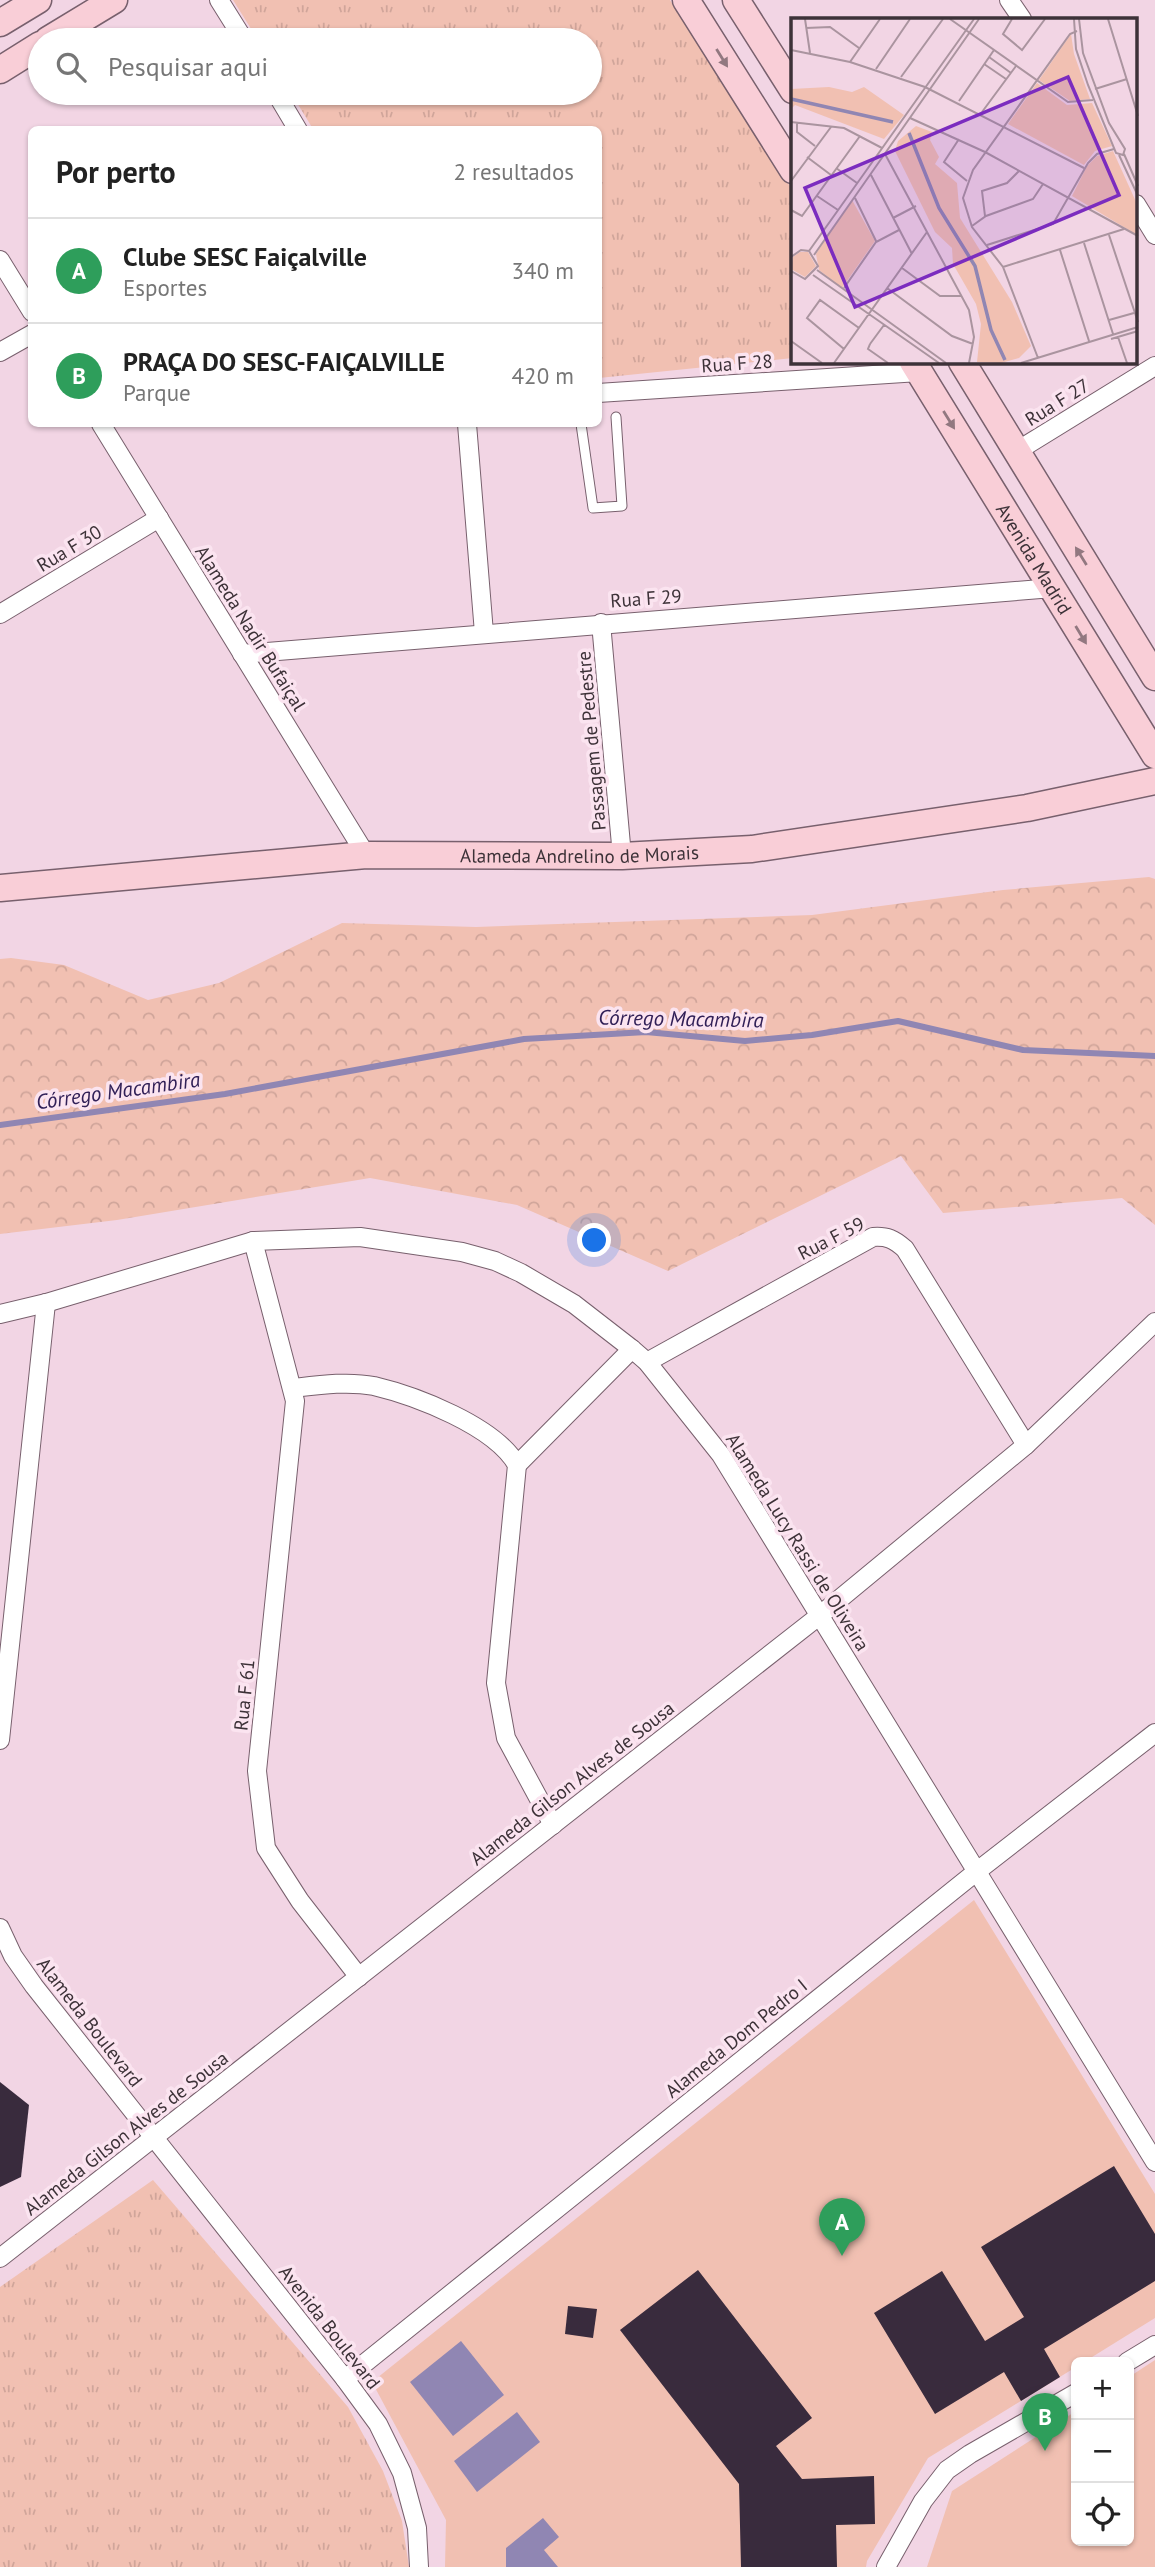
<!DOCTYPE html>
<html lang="pt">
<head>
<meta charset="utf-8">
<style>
	body { margin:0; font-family:"PT Sans",sans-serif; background:#f2f2f2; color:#222 }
	.controls { position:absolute; right:21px; bottom:21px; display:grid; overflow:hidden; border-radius:10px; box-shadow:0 2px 5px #0004 }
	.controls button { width:63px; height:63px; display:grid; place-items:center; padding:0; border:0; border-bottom:2px solid #e0e0e0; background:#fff; color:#222; font:35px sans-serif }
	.you { position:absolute; left:595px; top:1241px; width:24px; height:24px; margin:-18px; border:5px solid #fff; border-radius:50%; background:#1a73e8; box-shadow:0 0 0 10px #1a73e833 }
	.badge { display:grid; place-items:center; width:46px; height:46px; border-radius:50%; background:#296d7e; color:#fff; font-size:23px; font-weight:700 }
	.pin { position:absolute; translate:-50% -58px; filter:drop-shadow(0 2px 4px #0008) }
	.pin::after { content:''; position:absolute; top:37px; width:24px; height:21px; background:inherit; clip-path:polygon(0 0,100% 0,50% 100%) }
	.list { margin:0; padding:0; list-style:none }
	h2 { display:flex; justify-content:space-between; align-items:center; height:91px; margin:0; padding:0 28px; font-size:30px }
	h2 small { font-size:23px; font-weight:400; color:#767676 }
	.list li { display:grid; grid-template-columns:46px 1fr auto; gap:21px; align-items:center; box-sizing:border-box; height:105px; padding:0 28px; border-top:2px solid #e0e0e0 }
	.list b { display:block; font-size:26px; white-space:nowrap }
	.list p { margin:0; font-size:23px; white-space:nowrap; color:#767676 }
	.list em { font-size:23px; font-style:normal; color:#767676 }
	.icon { flex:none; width:38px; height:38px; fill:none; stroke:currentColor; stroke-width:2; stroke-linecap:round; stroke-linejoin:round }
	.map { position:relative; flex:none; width:1155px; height:2567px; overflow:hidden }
	.search { position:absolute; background:#fff; box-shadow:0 2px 5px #0004; left:28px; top:28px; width:574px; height:77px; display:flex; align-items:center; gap:18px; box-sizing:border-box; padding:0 24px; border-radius:38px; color:#767676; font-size:26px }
	.panel { position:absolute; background:#fff; box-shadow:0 2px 5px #0004; left:28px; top:126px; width:574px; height:301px; border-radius:10px }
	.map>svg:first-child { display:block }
</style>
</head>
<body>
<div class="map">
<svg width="1155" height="2567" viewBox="0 0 1155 2567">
	<defs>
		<pattern id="grass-tufts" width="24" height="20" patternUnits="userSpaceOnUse" patternTransform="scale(1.75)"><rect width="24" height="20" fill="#f1c0b2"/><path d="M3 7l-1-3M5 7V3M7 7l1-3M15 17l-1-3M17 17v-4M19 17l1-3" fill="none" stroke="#d0a59a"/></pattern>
		<pattern id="forest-crowns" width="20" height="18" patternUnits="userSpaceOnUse" patternTransform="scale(1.75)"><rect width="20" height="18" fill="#f1c0b2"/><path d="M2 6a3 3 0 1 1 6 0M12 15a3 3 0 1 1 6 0" fill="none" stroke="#d0a59a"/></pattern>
	</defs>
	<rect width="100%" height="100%" fill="#f2d5e4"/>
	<g fill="url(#grass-tufts)">
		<polygon points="233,0 670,0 793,191 793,358 599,378 598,130 313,129 291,93 590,93 590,40 258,40"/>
		<polygon points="153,2180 348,2407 383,2471 402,2521 409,2567 0,2567 0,2287"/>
	</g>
	<polygon fill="url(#forest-crowns)" points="1149,877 1155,879 1155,1225 1122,1198 943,1213 901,1156 668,1271 517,1205 370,1178 117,1220 0,1234 0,959 11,958 64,965 148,1000 219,983 342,923 476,927 812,915 1003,890"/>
	<g fill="#f1c0b2">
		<polygon points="974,1900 1155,2194 1155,2318 1084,2362 1076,2362 1076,2367 928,2458 867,2561 866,2567 445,2567 446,2520 372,2382"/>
		<polygon points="1155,2360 1155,2567 927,2567 952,2491 1076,2411 1076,2541 1129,2541 1129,2377"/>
	</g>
	<g fill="#9086b3">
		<polygon points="461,2341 504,2395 453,2436 410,2382"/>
		<polygon points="517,2412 540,2442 477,2492 454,2461"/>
		<polygon points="543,2518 559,2537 544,2550 558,2567 506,2567 506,2548"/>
	</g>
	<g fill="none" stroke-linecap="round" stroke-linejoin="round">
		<polyline stroke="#9086b3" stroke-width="6" points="0,1125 225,1094 524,1039 646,1032 745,1041 812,1035 898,1021 1023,1050 1155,1056"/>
	</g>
	<g fill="#392b3d">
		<polygon points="0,2082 29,2105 21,2177 0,2187"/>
		<polygon points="1114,2166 1155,2234 1155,2281 1044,2349 1060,2377 1021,2401 1004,2372 935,2414 874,2313 942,2271 985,2341 1024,2317 981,2247"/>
		<polygon points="698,2270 812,2418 776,2446 802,2479 874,2476 875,2524 836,2525 837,2567 741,2567 739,2484 620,2330"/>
		<polygon points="568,2306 597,2309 593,2338 565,2334"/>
	</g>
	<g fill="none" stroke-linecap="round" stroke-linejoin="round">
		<defs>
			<polyline id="lane" points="581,424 593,508 622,506 616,417"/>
			<g id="street">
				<polyline points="219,0 244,40"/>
				<polyline points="1009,0 1022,19"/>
				<polyline points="276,93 298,130"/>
				<polyline points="1136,204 1155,235"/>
				<polyline points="0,260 32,312"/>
				<polyline points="0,352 32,334"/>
				<polyline points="598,393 919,372"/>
				<polyline points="101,424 366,855"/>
				<polyline points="467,424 484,633"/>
				<polyline points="1017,451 1155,366"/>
				<polyline points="0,614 159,518"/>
				<polyline points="601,623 622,856"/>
				<polyline points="242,654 1053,588"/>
				<polyline points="253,1241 295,1401 257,1771 266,1848 300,1901 359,1977"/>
				<polyline points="0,1314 46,1303 253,1241 360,1237 462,1252 495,1261 521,1273 574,1304 632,1349 647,1362 721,1455 1155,2162"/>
				<path d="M647 1362 873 1237C887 1236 894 1239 905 1249L1026 1445"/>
				<path d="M293 1388C319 1385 348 1381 374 1386 416 1396 495 1426 517 1465L496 1683 506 1738 553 1825"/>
				<polyline points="517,1465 632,1349"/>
				<polyline points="0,1740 46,1303"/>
				<polyline points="0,1928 13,1956 34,1986 345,2379 378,2424 402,2473 417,2528 419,2567"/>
				<polyline points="0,2258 819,1616 1026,1445 1155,1322"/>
				<polyline points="1127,2362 1155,2345"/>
				<polyline points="345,2379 976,1872 1155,1733"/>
				<polyline points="886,2567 923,2501 947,2470 970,2454 1076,2393"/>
			</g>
			<g id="secondary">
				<polyline points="686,0 793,170"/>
				<polyline points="736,0 793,90"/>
				<polyline points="0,23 38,0"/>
				<polyline points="48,40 114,0"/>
				<polyline points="0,70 40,45"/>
				<path id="s1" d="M913 362 1155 755"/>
				<polyline points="962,362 1155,677"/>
				<path id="s2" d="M0 888 366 855 622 856 752 849 1027 808 1155 781"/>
			</g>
		</defs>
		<use href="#lane" stroke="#78606d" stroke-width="11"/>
		<use href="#street" stroke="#78606d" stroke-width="20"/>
		<use href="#secondary" stroke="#78606d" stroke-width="29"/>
		<use href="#lane" stroke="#fff" stroke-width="9"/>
		<use href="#street" stroke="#fff" stroke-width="18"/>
		<use href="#secondary" stroke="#f9ced7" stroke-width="26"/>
	</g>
	<defs><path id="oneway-solid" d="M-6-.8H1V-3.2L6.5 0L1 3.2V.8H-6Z" transform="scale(1.75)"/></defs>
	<g fill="#927880">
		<use href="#oneway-solid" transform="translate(722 58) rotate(58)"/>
		<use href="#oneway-solid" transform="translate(949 420) rotate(58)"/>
		<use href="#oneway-solid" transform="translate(1081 556) rotate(-122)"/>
		<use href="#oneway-solid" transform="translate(1081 635) rotate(59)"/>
	</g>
	<g text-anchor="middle" stroke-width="7" stroke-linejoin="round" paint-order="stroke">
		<g font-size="19" fill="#3d3238" stroke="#fbe4f0">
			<text transform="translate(737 363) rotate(-4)" y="7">Rua F 28</text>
			<text transform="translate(1057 402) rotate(-32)" y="7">Rua F 27</text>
			<text transform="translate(69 548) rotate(-31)" y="7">Rua F 30</text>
			<text dy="7" stroke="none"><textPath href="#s1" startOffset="231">Avenida Madrid</textPath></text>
			<text transform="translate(646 598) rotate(-4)" y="7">Rua F 29</text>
			<text transform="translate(251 628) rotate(58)" y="7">Alameda Nadir Bufaiçal</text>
			<text transform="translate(591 741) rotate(-95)" y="7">Passagem de Pedestre</text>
			<text dy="7" stroke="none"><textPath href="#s2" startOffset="581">Alameda Andrelino de Morais</textPath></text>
			<text transform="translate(831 1238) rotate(-27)" y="7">Rua F 59</text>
			<text transform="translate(798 1542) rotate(58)" y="7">Alameda Lucy Rassi de Oliveira</text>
			<text transform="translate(244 1695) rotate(-84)" y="7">Rua F 61</text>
			<text transform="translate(572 1783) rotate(-38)" y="7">Alameda Gilson Alves de Sousa</text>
			<text transform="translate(90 2022) rotate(52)" y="7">Alameda Boulevard</text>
			<text transform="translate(736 2038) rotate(-39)" y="7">Alameda Dom Pedro I</text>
			<text transform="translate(126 2133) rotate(-38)" y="7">Alameda Gilson Alves de Sousa</text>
			<text transform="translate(330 2327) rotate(52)" y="7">Avenida Boulevard</text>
		</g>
		<g font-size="21" font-style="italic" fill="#312057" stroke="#fbe4f0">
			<text transform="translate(681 1019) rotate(1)" y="7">Córrego Macambira</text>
			<text transform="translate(118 1091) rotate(-8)" y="7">Córrego Macambira</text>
		</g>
	</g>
	<g transform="translate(791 18)">
		<rect width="346" height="346" fill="#f2d5e4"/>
		<path d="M322 133 346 186V217L281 178 296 148 306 138ZM61 182 84 223 51 270 28 252 25 236ZM9 234H17L25 248 14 259 0 251 2 239Z" fill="#f1c0b2"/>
		<path d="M38 69 61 74 73 69 113 97 93 121 4 87 0 91V71ZM125 108 141 114 139 122 148 139 144 146 166 165 169 200 221 284 240 328 228 340 210 345 186 344 190 306 185 286 162 246 161 230 144 214 104 133 107 123Z" fill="#f1c0b2"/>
		<path d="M280 16 283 36 299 81 279 83 248 62ZM246 65 276 87 301 85 321 128 304 133 293 147 217 106Z" fill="#f1c0b2"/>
		<path fill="none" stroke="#9086b3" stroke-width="3.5" d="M0 81 102 104M118 115 148 190 184 248 200 312 214 342"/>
		<path fill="none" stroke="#aa949f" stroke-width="2" d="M14 1 19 35M159 1 277 84 302 82M221 1 212 16 231 32 254 1M283 1 285 31 297 67 325 135 332 137 334 131 318 105 292 35 288 1M317 1 347 98M15 10 39 9 68 30M0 32 59 44 134 69 293 150M198 39 220 55M59 44 89 1M193 46 215 61M85 51 119 1M110 59 152 1M304 71 336 61M168 83 203 32M191 94 225 48M119 100 194 134 347 218M0 104 53 110 91 130M6 104V114L24 128M168 121 153 144 176 163M94 136 178 292 183 319 178 345M333 136 347 168M328 137 347 178M16 139 40 157M45 150 66 165M80 157 121 236M0 163 40 109M26 178 47 192M64 180 85 223M0 192 11 198 69 118M194 198 191 173 216 165 228 153M102 200 125 188M181 208 195 198 242 181 252 166M318 217 347 304M293 225 322 316M196 227 262 206 297 145 306 136 323 131M269 232 298 323M18 233 183 1M23 237 188 1M0 239 10 232 18 233 27 248 14 261 0 253M212 249 333 211M111 250 149 278H171M26 252 155 345M22 257 148 345M53 270 85 224 108 212M96 270 161 318 182 326M318 302 343 295M327 319 336 345M320 321 347 313M0 323 31 345M79 326 77 331 97 345M79 326 93 307M53 331 16 300 29 282 68 310M247 340 212 249 181 209 172 180 182 152 279 16 286 13M43 345 136 214M230 345 347 309"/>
		<path fill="#7b2cbf" fill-opacity="0.15" stroke="#7b2cbf" stroke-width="3.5" d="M277 59 328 177 64 289 14 170Z"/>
		<rect width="346" height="346" fill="none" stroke="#3d3238" stroke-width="3.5"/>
	</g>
</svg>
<div class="controls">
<button>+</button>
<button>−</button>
<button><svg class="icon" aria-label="locate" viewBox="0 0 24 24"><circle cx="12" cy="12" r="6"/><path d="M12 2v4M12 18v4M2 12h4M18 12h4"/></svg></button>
</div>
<div class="you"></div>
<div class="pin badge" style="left:842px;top:2256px;background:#2e9e5b">A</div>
<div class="pin badge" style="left:1045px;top:2451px;background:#2e9e5b">B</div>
<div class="search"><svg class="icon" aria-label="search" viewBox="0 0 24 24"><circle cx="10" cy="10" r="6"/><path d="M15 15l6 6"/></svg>Pesquisar aqui</div>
<section class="panel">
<h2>Por perto<small>2 resultados</small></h2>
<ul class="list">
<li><span class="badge" style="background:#2e9e5b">A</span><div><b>Clube SESC Faiçalville</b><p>Esportes</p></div><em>340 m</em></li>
<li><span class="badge" style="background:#2e9e5b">B</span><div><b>PRAÇA DO SESC-FAIÇALVILLE</b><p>Parque</p></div><em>420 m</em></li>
</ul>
</section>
</div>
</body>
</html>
